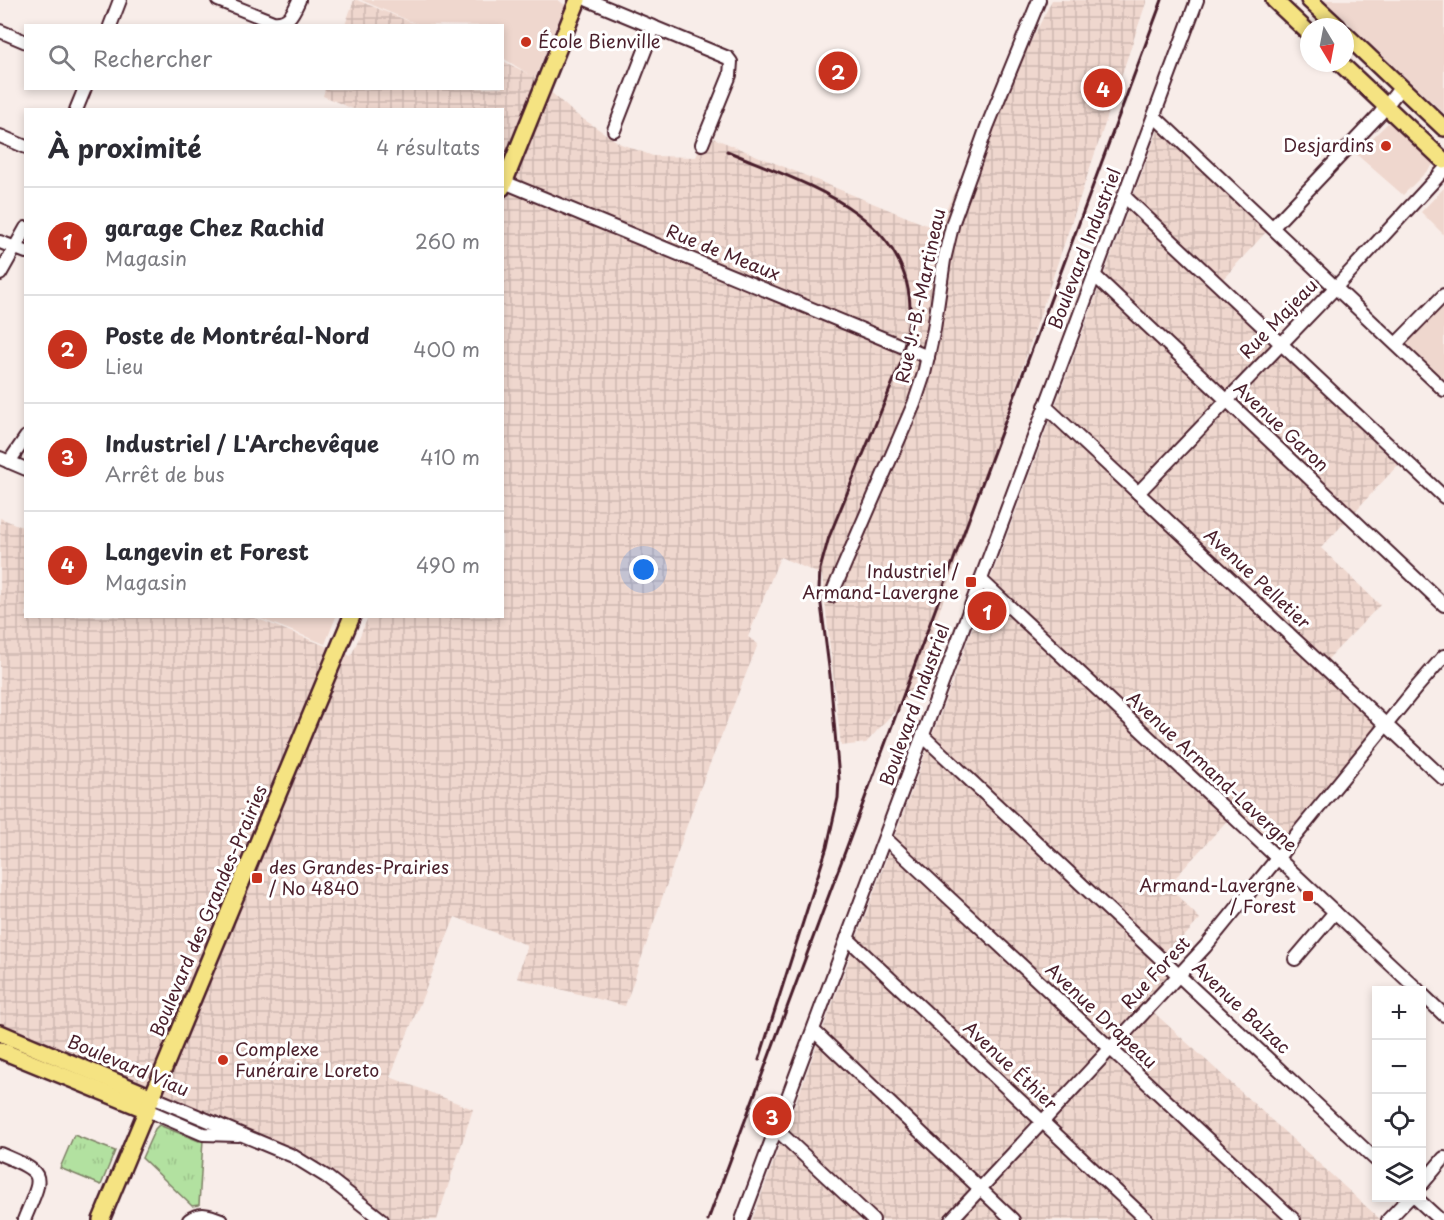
<!DOCTYPE html>
<html lang="fr">
<head>
<meta charset="utf-8">
<style>
	body { margin:0; font-family:"Playpen Sans",sans-serif; background:#f7f7f7; color:#2b2b33 }
	.controls { position:absolute; right:18px; bottom:18px; display:grid; overflow:hidden; border-radius:0px; box-shadow:0 3px 9px #0003 }
	.controls button { width:54px; height:54px; display:grid; place-items:center; padding:0; border:0; border-bottom:2px solid #e1e1e2; background:#fff; color:#2b2b33; font:30px sans-serif }
	.compass { position:absolute; left:1300px; top:18px; width:54px; height:54px; border-radius:50%; background:#fff; box-shadow:0 3px 9px #0003; rotate:170deg }
	.you { position:absolute; left:644px; top:570px; width:21px; height:21px; margin:-15px; border:4px solid #fff; border-radius:50%; background:#1a73e8; box-shadow:0 0 0 9px #1a73e833 }
	.badge { display:grid; place-items:center; width:39px; height:39px; border-radius:50%; background:#c8321e; color:#fff; font-size:20px; font-weight:700 }
	.pin { position:absolute; translate:-50% -50%; border:3px solid #fff; box-shadow:0 2px 6px #0006 }
	.list { margin:0; padding:0; list-style:none }
	h2 { display:flex; justify-content:space-between; align-items:center; height:78px; margin:0; padding:0 24px; font-size:26px }
	h2 small { font-size:20px; font-weight:400; color:#7c7c81 }
	.list li { display:grid; grid-template-columns:39px 1fr auto; gap:18px; align-items:center; box-sizing:border-box; height:108px; padding:0 24px; border-top:2px solid #e1e1e2 }
	.list b { display:block; font-size:22px; white-space:nowrap }
	.list p { margin:0; font-size:20px; white-space:nowrap; color:#7c7c81 }
	.list em { font-size:20px; font-style:normal; color:#7c7c81 }
	.icon { flex:none; width:33px; height:33px; fill:none; stroke:currentColor; stroke-width:2; stroke-linecap:round; stroke-linejoin:round }
	.map { position:relative; flex:none; width:1444px; height:1220px; overflow:hidden }
	.search { position:absolute; background:#fff; box-shadow:0 3px 9px #0003; left:24px; top:24px; width:480px; height:66px; display:flex; align-items:center; gap:15px; box-sizing:border-box; padding:0 21px; border-radius:0px; color:#7c7c81; font-size:22px }
	.panel { position:absolute; background:#fff; box-shadow:0 3px 9px #0003; left:24px; top:108px; width:480px; height:510px; border-radius:0px }
	.map>svg:first-child { display:block }
</style>
</head>
<body>
<div class="map">
<svg width="1444" height="1220" viewBox="0 0 1444 1220">
	<defs>
		<pattern id="industrial-grid" width="8" height="8" patternUnits="userSpaceOnUse" patternTransform="scale(1.5)"><rect width="8" height="8" fill="#efd7ce"/><path d="M0 4h8M4 0v8" fill="none" stroke="#ceb8b1"/></pattern>
		<pattern id="grass-tufts" width="24" height="20" patternUnits="userSpaceOnUse" patternTransform="scale(1.5)"><rect width="24" height="20" fill="#b2e1a0"/><path d="M3 7l-1-3M5 7V3M7 7l1-3M15 17l-1-3M17 17v-4M19 17l1-3" fill="none" stroke="#9bc18a"/></pattern>
	</defs>
	<rect width="100%" height="100%" fill="#f8ede9"/>
	<filter id="ink" filterUnits="userSpaceOnUse"><feTurbulence type="fractalNoise" baseFrequency=".0167" numOctaves="2"/><feDisplacementMap in="SourceGraphic" scale="12" xChannelSelector="R" yChannelSelector="G"/><feConvolveMatrix kernelMatrix="1 2 1 2 8 2 1 2 1" color-interpolation-filters="sRGB"/></filter>
	<g filter="url(#ink)">
		<g fill="#efd7ce">
			<polygon points="361,0 558,0 565,5 535,78 503,58 502,26 419,25"/>
			<polygon points="1324,0 1444,0 1444,113 1418,89"/>
			<polygon points="1390,121 1434,164 1403,195 1356,154"/>
			<polygon points="1444,188 1444,235 1421,212"/>
			<polygon points="1444,301 1444,384 1398,342"/>
			<polygon points="254,616 336,616 336,617 325,644"/>
		</g>
		<g fill="url(#industrial-grid)">
			<polygon points="354,0 357,0 418,25 345,25"/>
			<polygon points="1052,0 1147,0 912,692 866,743 841,746 822,575 780,557 748,637 758,644 696,799 625,1006 517,978 527,945 455,917 390,1077 473,1109 437,1220 384,1220 315,1169 0,1034 0,518 25,528 26,616 253,617 351,656 368,617 502,616 502,110 353,109 323,96 325,89 502,88 503,61 533,76 574,113 621,144 653,156 696,157 706,135 936,229"/>
			<polygon points="1158,130 1266,232 1214,289 1398,465 1321,548 1380,605 1328,659 1386,725 1277,857 1232,815 1168,886 1200,919 1163,960 1179,975 1149,1008 1381,1220 752,1220"/>
		</g>
		<g fill="url(#grass-tufts)" stroke="#7e8066" stroke-width="1.5">
			<polygon points="159,1125 199,1141 200,1139 203,1140 199,1205 192,1206 142,1158 155,1129"/>
			<polygon points="74,1135 115,1151 101,1185 60,1168"/>
		</g>
		<g fill="none" stroke-linecap="round" stroke-linejoin="round">
			<defs>
				<g id="minor">
					<path d="M218 0 273 22C289 24 293 13 299 0"/>
					<polyline points="588,0 728,58 731,62 730,75 702,144"/>
					<polyline points="110,26 120,0"/>
					<polyline points="0,31 26,42"/>
					<polyline points="76,110 85,88"/>
					<polyline points="1154,116 1444,390"/>
					<polyline points="614,130 654,27"/>
					<polyline points="0,136 26,147"/>
					<polyline points="504,182 928,357"/>
					<polyline points="1124,196 1444,497"/>
					<polyline points="1273,227 1379,115 1401,87"/>
					<polyline points="0,242 26,252"/>
					<polyline points="0,274 26,228"/>
					<polyline points="1094,275 1444,605"/>
					<polyline points="1396,344 1444,295"/>
					<polyline points="1045,406 1444,779"/>
					<polyline points="0,458 26,469"/>
					<polyline points="9,462 26,437"/>
					<polyline points="1138,493 1336,287 1444,170"/>
					<polyline points="981,580 1418,990"/>
					<polyline points="831,596 914,404 924,374 934,329 944,260 953,222 987,127 1039,0"/>
					<polyline points="923,736 1376,1160"/>
					<polyline points="885,838 1294,1220"/>
					<polyline points="847,938 1147,1220"/>
					<polyline points="1295,959 1335,912"/>
					<polyline points="1422,994 1444,1015"/>
					<polyline points="814,1031 1013,1220"/>
					<polyline points="152,1097 293,1156 327,1177 382,1220"/>
					<polyline points="147,1110 203,1134 238,1135"/>
					<polyline points="776,1129 873,1220"/>
					<path d="M0 1154C48 1174 43 1174 24 1220"/>
					<polyline points="1422,1184 1444,1158"/>
					<polyline points="1416,1198 1440,1220"/>
					<path d="M189 1220C200 1212 209 1215 221 1220"/>
					<polyline points="742,1220 1197,0"/>
					<polyline points="951,1220 1205,947 1416,688 1444,656"/>
					<polyline points="1388,1220 1409,1198"/>
				</g>
				<g id="major">
					<polyline points="1274,0 1309,33"/>
					<polyline points="1309,0 1338,27"/>
					<polyline points="1345,34 1444,128"/>
					<polyline points="1340,63 1444,161"/>
					<polyline points="502,188 578,0"/>
					<polyline points="0,1033 152,1097"/>
					<polyline points="0,1050 147,1110"/>
					<polyline points="101,1220 352,616"/>
				</g>
			</defs>
			<use href="#minor" stroke="#4a1f2b" stroke-width="16"/>
			<use href="#major" stroke="#4a1f2b" stroke-width="20"/>
			<use href="#minor" stroke="#fff" stroke-width="12"/>
			<use href="#major" stroke="#f5e382" stroke-width="15"/>
			<g stroke="#4a1f2b" stroke-width="3">
				<path d="M727 151C799 182 906 211 910 306 911 326 903 342 902 360L829 537 820 569 819 589 830 675 839 779 838 798 827 847 759 1060"/>
				<polyline points="708,1220 1162,0"/>
			</g>
		</g>
	</g>
	<g fill="#c8321e" stroke="#fff" stroke-width="2">
		<circle cx="526" cy="42" r="6"/>
		<circle cx="1386" cy="146" r="6"/>
		<rect x="965" y="576" width="12" height="12" rx="3"/>
		<rect x="251" y="872" width="12" height="12" rx="3"/>
		<rect x="1302" y="890" width="12" height="12" rx="3"/>
		<circle cx="223" cy="1060" r="6"/>
	</g>
	<g text-anchor="middle" stroke-width="6" stroke-linejoin="round" paint-order="stroke">
		<g font-size="18" fill="#4a1f2b" stroke="#fff" text-anchor="start">
			<text x="538" y="48">École Bienville</text>
			<text x="1374" y="152" text-anchor="end">Desjardins</text>
			<text x="959" y="578" text-anchor="end">Industriel /<tspan x="959" dy="21">Armand-Lavergne</tspan></text>
			<text x="269" y="874">des Grandes-Prairies<tspan x="269" dy="21">/ No 4840</tspan></text>
			<text x="1296" y="892" text-anchor="end">Armand-Lavergne<tspan x="1296" dy="21">/ Forest</tspan></text>
			<text x="235" y="1056">Complexe<tspan x="235" dy="21">Funéraire Loreto</tspan></text>
		</g>
		<g font-size="18" fill="#4a1f2b" stroke="#fff">
			<text transform="translate(1085 249) rotate(-69)" y="6">Boulevard Industriel</text>
			<text transform="translate(723 253) rotate(22)" y="6">Rue de Meaux</text>
			<text transform="translate(921 296) rotate(-78)" y="6">Rue J.-B.-Martineau</text>
			<text transform="translate(1279 319) rotate(-46)" y="6">Rue Majeau</text>
			<text transform="translate(1281 427) rotate(43)" y="6">Avenue Garon</text>
			<text transform="translate(1257 579) rotate(43)" y="6">Avenue Pelletier</text>
			<text transform="translate(915 705) rotate(-70)" y="6">Boulevard Industriel</text>
			<text transform="translate(1212 772) rotate(43)" y="6">Avenue Armand-Lavergne</text>
			<text transform="translate(209 911) rotate(-67)" y="6">Boulevard des Grandes-Prairies</text>
			<text transform="translate(1156 973) rotate(-47)" y="6">Rue Forest</text>
			<text transform="translate(1241 1008) rotate(43)" y="6">Avenue Balzac</text>
			<text transform="translate(1101 1016) rotate(43)" y="6">Avenue Drapeau</text>
			<text transform="translate(128 1066) rotate(23)" y="6">Boulevard Viau</text>
			<text transform="translate(1010 1066) rotate(43)" y="6">Avenue Éthier</text>
		</g>
	</g>
</svg>
<div class="controls">
<button>+</button>
<button>−</button>
<button><svg class="icon" aria-label="locate" viewBox="0 0 24 24"><circle cx="12" cy="12" r="6"/><path d="M12 2v4M12 18v4M2 12h4M18 12h4"/></svg></button>
<button><svg class="icon" aria-label="layers" viewBox="0 0 24 24"><path d="M12 4l9 5-9 5-9-5zM3 14l9 5 9-5"/></svg></button>
</div>
<svg class="compass" viewBox="-18 -18 36 36"><path d="M0-13l5 13h-10z" fill="#e53935"/><path d="M0 13l5-13h-10z" fill="#7c7c81"/></svg>
<div class="you"></div>
<div class="pin badge" style="left:987px;top:611px">1</div>
<div class="pin badge" style="left:838px;top:71px">2</div>
<div class="pin badge" style="left:772px;top:1116px">3</div>
<div class="pin badge" style="left:1103px;top:88px">4</div>
<div class="search"><svg class="icon" aria-label="search" viewBox="0 0 24 24"><circle cx="10" cy="10" r="6"/><path d="M15 15l6 6"/></svg>Rechercher</div>
<section class="panel">
<h2>À proximité<small>4 résultats</small></h2>
<ul class="list">
<li><span class="badge">1</span><div><b>garage Chez Rachid</b><p>Magasin</p></div><em>260 m</em></li>
<li><span class="badge">2</span><div><b>Poste de Montréal-Nord</b><p>Lieu</p></div><em>400 m</em></li>
<li><span class="badge">3</span><div><b>Industriel / L'Archevêque</b><p>Arrêt de bus</p></div><em>410 m</em></li>
<li><span class="badge">4</span><div><b>Langevin et Forest</b><p>Magasin</p></div><em>490 m</em></li>
</ul>
</section>
</div>
</body>
</html>
